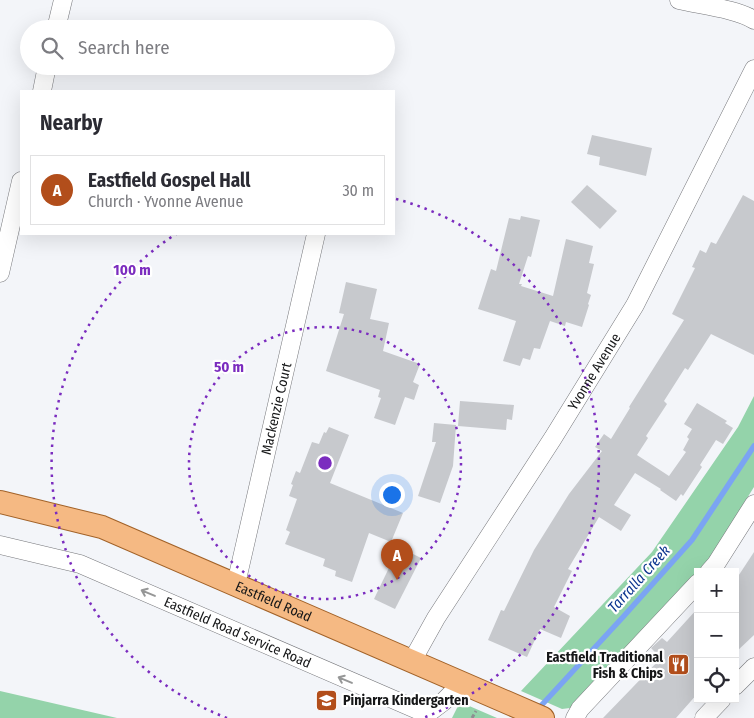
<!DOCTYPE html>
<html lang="en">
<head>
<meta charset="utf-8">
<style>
	body { margin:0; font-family:"Fira Sans Condensed",sans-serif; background:#f2f2f3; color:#2b2b33 }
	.controls { position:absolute; right:15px; bottom:15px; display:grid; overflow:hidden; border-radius:0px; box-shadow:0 5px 20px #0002 }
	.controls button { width:45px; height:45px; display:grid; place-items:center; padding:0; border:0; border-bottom:1px solid #e1e1e2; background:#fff; color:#2b2b33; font:25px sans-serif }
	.you { position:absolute; left:391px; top:494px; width:18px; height:18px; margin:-12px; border:4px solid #fff; border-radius:50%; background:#1a73e8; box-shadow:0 0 0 8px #1a73e833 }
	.badge { display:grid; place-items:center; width:32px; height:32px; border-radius:50%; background:#b24e1b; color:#fff; font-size:16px; font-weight:700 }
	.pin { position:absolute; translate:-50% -41px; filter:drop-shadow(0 1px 2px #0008) }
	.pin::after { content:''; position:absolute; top:26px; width:18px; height:15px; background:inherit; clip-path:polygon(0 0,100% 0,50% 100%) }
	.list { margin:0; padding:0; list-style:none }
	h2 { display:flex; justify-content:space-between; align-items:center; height:65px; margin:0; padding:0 20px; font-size:21px }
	h2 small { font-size:16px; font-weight:400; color:#7c7c81 }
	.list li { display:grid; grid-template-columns:32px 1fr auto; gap:15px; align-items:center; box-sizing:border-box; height:70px; margin:0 10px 10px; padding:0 10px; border:1px solid #e1e1e2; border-radius:0px }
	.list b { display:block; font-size:19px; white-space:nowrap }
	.list p { margin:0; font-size:16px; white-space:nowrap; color:#7c7c81 }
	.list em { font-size:16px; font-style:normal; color:#7c7c81 }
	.icon { flex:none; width:28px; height:28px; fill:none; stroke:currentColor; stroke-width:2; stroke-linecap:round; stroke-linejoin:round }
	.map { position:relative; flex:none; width:754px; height:718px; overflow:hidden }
	.search { position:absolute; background:#fff; box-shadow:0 5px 20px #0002; left:20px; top:20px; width:375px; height:55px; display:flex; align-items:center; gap:12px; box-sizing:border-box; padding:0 18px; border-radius:28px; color:#7c7c81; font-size:19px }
	.panel { position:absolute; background:#fff; box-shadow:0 5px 20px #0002; left:20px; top:90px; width:375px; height:145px; border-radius:0px }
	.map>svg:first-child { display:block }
</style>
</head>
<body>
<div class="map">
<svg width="754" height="718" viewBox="0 0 754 718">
	<rect width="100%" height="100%" fill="#f3f5f9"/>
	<g fill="#94d3aa">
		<polygon points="754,396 754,487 709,559 570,708 562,709 521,691 652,552 738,427"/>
		<polygon points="0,691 117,718 0,718"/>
		<polygon points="460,702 497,718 452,718"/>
	</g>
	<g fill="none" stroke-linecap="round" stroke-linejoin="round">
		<polyline stroke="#7ba4f3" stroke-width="5.5" points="538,709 623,617 692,540 754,446"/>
	</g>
	<g fill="#c7c9cd">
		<polygon points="592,135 652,148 646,176 599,165 600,157 587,154"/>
		<polygon points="587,185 617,211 600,229 571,202"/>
		<polygon points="743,195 754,201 754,355 711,334 688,370 685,368 664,401 667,404 646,436 648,438 637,455 669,476 686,452 683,450 689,439 687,437 692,429 684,424 697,403 727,421 725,423 733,428 723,444 716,440 700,465 702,467 683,496 681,494 676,501 660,490 661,489 635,473 614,505 631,515 621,531 599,517 568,569 572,571 554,607 570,616 561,638 540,629 527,657 488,640 501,610 504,611 534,550 569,494 602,451 595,447 604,434 611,439 630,408 629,407 684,320 672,314 695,268 692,267 700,250 706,253 711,242 716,244"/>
		<polygon points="521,216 540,220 531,257 528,256 519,284 522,284 521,286 553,296 566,239 593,246 589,263 594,264 587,293 591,295 588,304 589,305 582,327 566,322 565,326 550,321 540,349 534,348 530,360 523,358 520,366 503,361 516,321 478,309 491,269 496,271 509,218 520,220"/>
		<polygon points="346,282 377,289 370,319 389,323 383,351 420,364 413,382 419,385 414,400 405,397 395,425 374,418 381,398 378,397 380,390 326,371 344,314 339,313"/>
		<polygon points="460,401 514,405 512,420 507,419 506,430 458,426"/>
		<polygon points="434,423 456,425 453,466 440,503 418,496 436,442 432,442"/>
		<polygon points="329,427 349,435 330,483 403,513 391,542 369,533 352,582 335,576 336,571 323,566 325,559 285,544 290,532 286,530 297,499 289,496 293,485 291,484 296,471 300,473 312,442 319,444 324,432 326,433"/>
		<polygon points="399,547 421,558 395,609 374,599"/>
		<polygon points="754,552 754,635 735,653 735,581"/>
		<polygon points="698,608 698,693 676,718 603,718 661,658 651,648 662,638 667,642"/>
	</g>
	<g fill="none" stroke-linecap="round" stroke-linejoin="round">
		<defs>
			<g id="minor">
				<path d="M679 0C699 5 737 9 754 20"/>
				<polyline points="56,29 63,0"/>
				<polyline points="42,91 47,66"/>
				<polyline points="0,273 21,181"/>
				<path id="s1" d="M0 545 80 564 427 714 443 702 462 683"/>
				<polyline points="709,572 716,564 754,504"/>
				<path id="s2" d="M236 584 316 234"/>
				<path id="s3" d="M412 661 436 618 553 438 635 305 754 69"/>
				<polyline points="735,686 754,667"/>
				<polyline points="575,718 580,709 698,583"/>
				<polyline points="704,718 722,699"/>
			</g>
			<g id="major">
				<path id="s4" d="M0 502 102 527 543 718"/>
			</g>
		</defs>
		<use href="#minor" stroke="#76777b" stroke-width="19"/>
		<use href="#major" stroke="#a26228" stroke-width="24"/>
		<polyline stroke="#8d8f91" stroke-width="3" stroke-dasharray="4 2.5" stroke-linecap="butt" points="472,718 476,711"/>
		<use href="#minor" stroke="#fff" stroke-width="18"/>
		<use href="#major" stroke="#f5b983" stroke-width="22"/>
	</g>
	<defs><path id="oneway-shaft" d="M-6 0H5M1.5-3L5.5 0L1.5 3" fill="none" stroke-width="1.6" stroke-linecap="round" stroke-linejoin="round" transform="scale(1.25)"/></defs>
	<g stroke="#969797">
		<use href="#oneway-shaft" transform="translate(148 593) rotate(-157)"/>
		<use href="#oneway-shaft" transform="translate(345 680) rotate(-157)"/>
	</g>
	<g fill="none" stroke="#7b2cbf" stroke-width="2.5" stroke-dasharray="2.5 5">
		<circle cx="325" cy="463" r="136"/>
		<path d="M227 718A273 273 0 0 1 176 234M396 199A273 273 0 0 1 423 718"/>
	</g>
	<defs>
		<symbol id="restaurant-square" viewBox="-11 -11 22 22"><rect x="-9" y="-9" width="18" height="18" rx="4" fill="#b24e1b" stroke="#fff"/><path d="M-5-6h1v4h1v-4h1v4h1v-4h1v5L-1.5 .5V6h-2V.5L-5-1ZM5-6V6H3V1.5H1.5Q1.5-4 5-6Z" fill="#fff"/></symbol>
		<symbol id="school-square" viewBox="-11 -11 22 22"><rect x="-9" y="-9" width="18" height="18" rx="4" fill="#b24e1b" stroke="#fff"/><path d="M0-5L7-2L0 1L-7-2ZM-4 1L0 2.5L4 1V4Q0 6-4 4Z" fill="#fff"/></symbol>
	</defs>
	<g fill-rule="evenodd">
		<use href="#restaurant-square" x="666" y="652" width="25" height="25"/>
		<use href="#school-square" x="314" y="688" width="25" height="25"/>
	</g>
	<g text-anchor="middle" stroke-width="4.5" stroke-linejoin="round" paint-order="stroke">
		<g font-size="14" fill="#161718" stroke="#fff">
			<text dy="5" stroke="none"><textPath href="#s3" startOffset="342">Yvonne Avenue</textPath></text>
			<text dy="5" stroke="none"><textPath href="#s2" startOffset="180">Mackenzie Court</textPath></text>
			<text dy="5" stroke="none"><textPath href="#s4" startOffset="292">Eastfield Road</textPath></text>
			<text dy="5" stroke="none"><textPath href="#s1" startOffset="254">Eastfield Road Service Road</textPath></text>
		</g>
		<g font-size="14" font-weight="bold" fill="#161718" stroke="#fff" text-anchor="end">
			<text x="663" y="662">Eastfield Traditional<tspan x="663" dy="16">Fish &amp; Chips</tspan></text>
			<text x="343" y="705" text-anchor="start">Pinjarra Kindergarten</text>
		</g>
		<g font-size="15" font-style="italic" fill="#0f3790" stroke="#fff">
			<text transform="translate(639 579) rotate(-48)" y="5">Tarralla Creek</text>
		</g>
	</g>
	<circle cx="325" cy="463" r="8" fill="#7b2cbf" stroke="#fff" stroke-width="2.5"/>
	<g font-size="15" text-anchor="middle" font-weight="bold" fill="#7b2cbf" stroke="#fff" stroke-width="4.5" stroke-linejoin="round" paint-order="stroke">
		<text x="132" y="275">100 m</text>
		<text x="229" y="372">50 m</text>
	</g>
</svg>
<div class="controls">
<button>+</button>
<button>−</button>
<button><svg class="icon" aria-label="locate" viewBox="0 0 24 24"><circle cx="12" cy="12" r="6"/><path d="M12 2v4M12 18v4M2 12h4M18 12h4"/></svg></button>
</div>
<div class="you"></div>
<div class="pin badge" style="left:397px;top:580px">A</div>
<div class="search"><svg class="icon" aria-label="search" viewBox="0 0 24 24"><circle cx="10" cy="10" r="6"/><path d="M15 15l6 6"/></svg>Search here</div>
<section class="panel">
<h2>Nearby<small></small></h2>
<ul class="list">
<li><span class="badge">A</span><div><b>Eastfield Gospel Hall</b><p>Church · Yvonne Avenue</p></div><em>30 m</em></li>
</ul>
</section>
</div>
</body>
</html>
